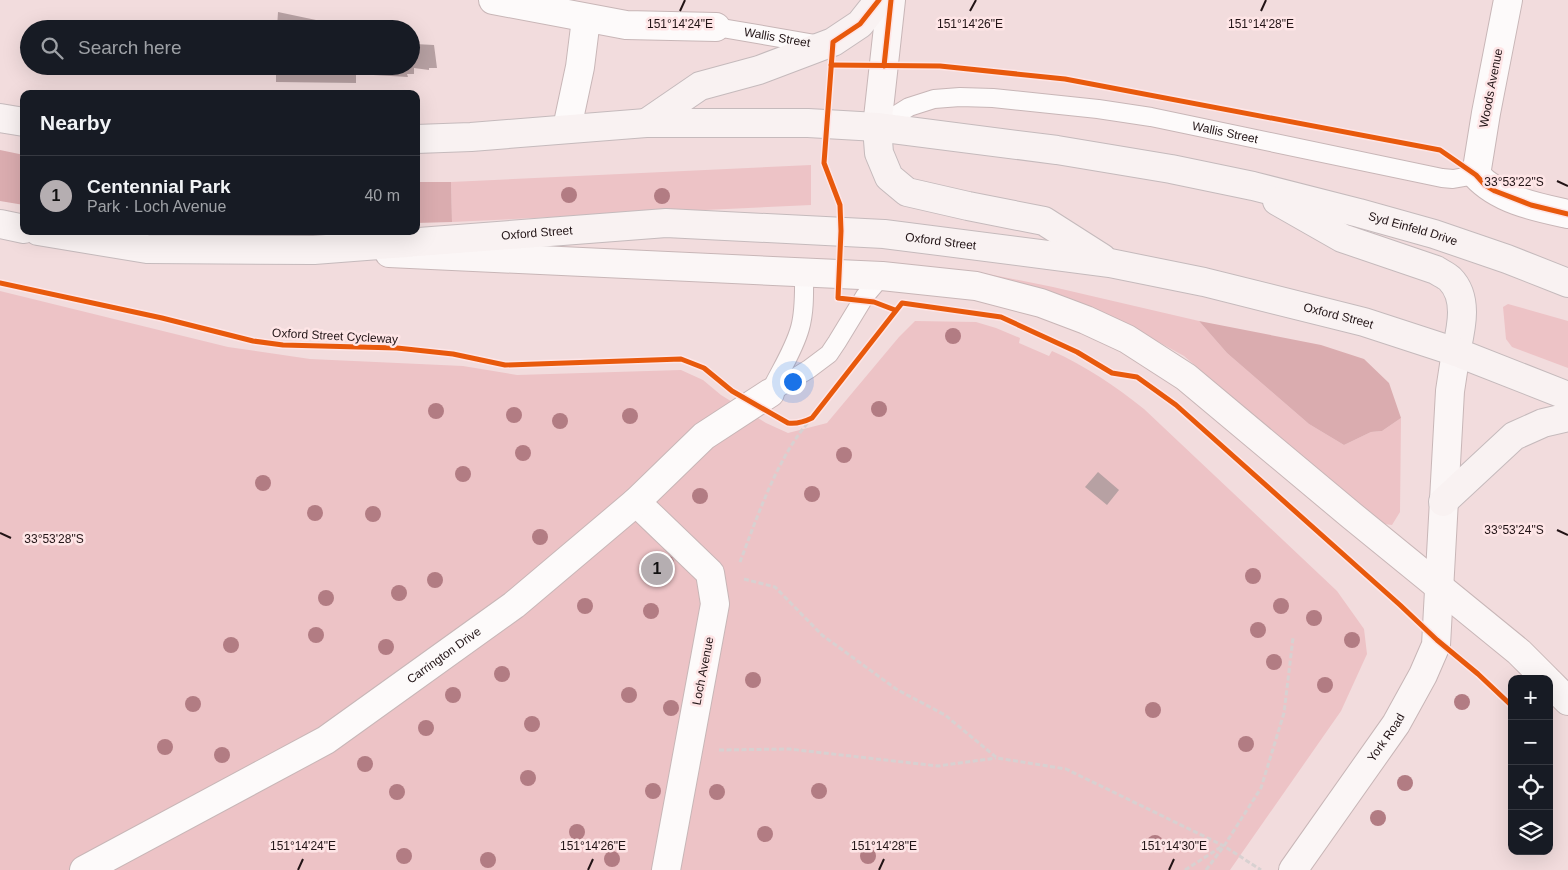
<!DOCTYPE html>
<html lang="en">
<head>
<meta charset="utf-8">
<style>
	body { margin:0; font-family:Arial,sans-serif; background:#20242c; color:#f1f3f6 }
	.controls { position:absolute; right:15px; bottom:15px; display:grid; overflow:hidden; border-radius:10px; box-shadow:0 5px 20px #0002 }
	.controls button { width:45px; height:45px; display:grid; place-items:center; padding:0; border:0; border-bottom:1px solid #363941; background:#171b24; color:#f1f3f6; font:25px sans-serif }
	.you { position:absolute; left:792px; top:381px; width:18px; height:18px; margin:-12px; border:4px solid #fff; border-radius:50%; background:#1a73e8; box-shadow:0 0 0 8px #1a73e833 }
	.badge { display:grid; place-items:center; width:32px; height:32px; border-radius:50%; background:#b5aeb1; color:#111; font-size:16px; font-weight:700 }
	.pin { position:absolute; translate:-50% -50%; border:2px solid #fff; box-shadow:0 1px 5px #0006 }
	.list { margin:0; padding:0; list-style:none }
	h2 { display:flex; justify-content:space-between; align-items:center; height:65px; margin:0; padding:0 20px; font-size:21px }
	h2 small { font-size:16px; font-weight:400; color:#9ea1a6 }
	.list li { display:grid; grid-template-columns:32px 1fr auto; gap:15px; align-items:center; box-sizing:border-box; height:80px; padding:0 20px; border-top:1px solid #363941 }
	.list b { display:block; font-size:19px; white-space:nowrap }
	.list p { margin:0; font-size:16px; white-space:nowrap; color:#9ea1a6 }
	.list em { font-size:16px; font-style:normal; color:#9ea1a6 }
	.icon { flex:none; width:28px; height:28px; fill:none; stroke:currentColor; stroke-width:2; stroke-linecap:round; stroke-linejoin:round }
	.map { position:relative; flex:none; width:1568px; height:870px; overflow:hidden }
	.search { position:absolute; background:#171b24; box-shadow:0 5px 20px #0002; left:20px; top:20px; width:400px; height:55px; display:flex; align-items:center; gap:12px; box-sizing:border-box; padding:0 18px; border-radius:28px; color:#9ea1a6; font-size:19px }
	.panel { position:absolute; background:#171b24; box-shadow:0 5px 20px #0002; left:20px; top:90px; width:400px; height:145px; border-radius:10px }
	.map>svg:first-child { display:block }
</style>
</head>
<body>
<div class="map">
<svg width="1568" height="870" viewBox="0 0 1568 870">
	<rect width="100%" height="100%" fill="#f2dcdd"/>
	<g fill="#edc3c6">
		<polygon points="811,165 811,205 452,222 451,182"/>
		<polygon points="850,260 978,272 1053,287 1199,321 1227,353 1309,424 1344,445 1371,432 1382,431 1401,418 1400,512 1392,525 1376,523 1184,356 1124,323 850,266"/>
		<path d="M0 291 228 347 310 359 463 366 517 375 681 370 703 380 721 395 766 423 788 433 827 423 899 337 915 321 976 322 996 328 1020 338 1019 343 1049 356 1052 351C1086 366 1115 386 1144 409L1337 591 1364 629 1367 654 1341 711 1230 870H0Z"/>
		<polygon points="1508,304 1568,321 1568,368 1512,347 1506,339 1503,307"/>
	</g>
	<g fill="#daacaf">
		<polygon points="0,150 24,155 24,205 0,201"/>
		<polygon points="416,182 451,182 452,222 416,223"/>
		<polygon points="1199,321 1321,345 1364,359 1389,383 1401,418 1382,431 1371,432 1344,445 1309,424 1227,353"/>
	</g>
	<g fill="#b7a1a3">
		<polygon points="278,12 354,28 354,29 277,29"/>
		<polygon points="411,41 415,41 415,44 434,45 437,68 429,68 429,70 414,68 414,74 407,74 408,77 356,74 356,83 276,82 276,66 411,66"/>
		<polygon points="1098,472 1119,490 1107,505 1085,487"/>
	</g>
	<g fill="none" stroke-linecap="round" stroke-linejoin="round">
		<defs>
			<g id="lane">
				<path id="s1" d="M716 27 821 45"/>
				<path id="s2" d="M877 127 909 107 934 99 960 97 993 98 1098 109 1151 117 1442 178 1453 179 1476 175"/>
				<path d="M770 392C780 371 794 350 800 328 805 310 804 291 804 273"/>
				<polyline points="770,393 809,369 829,354 837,342 865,296 882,276"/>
			</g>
			<g id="street">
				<polyline points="493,0 626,25 716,27"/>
				<path d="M1508 0 1486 113 1476 175C1499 200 1536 207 1568 214"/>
				<polyline points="567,128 580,67 586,19"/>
				<polyline points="636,502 710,573 715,604 666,870"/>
				<path id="s3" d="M84 870 326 740 514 605 636 502 704 436 770 393"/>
			</g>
			<g id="secondary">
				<polyline points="877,127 891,0"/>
				<polyline points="389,253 882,276 976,286 1041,303 1086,320 1127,339 1186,377 1351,515 1519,652 1546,679"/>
				<polyline points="1549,682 1568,701"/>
				<path id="s4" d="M1293 870 1396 724 1423 675 1436 645 1450 391 1456 352"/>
			</g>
			<g id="primary">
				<polyline points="0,118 24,122"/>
				<polyline points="646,123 700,86 759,70 833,42 860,24 879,0"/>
				<polyline points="877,127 879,153 889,177 907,192 968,206 1044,221 1102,258"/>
				<path id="s5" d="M416 139 471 137 646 123H808L877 127 1057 150 1171 169 1253 186 1359 213 1434 234 1507 259 1568 283"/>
				<path d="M1277 201 1342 238 1436 270C1440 273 1446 275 1450 279 1469 298 1461 329 1456 352"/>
				<polyline points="0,224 24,229"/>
				<path id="s6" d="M38 231 147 249 314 250 666 223 884 234 1110 263 1204 282 1364 322 1456 352 1568 396"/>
				<polyline points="1443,502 1514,436 1543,423 1568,417"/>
			</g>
		</defs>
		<use href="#lane" stroke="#c8b6b7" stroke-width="20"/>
		<use href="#street" stroke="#c8b6b7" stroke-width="30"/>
		<use href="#secondary" stroke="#c8b6b7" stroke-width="30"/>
		<use href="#primary" stroke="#c5babc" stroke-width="30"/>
		<g stroke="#d8d1d1" stroke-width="3" stroke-dasharray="5 2.5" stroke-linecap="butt">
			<polyline points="824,163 838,200"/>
			<path d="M740 562C758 515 778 455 812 418"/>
			<polyline points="744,579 775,587 822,635 896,689 945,715 997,758 1066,769 1224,846 1261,870"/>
			<polyline points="719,750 789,749 938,766 996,758"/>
			<polyline points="1185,870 1221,847"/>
			<polyline points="1206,870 1224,846 1261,788 1284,713 1293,638"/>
		</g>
		<use href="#lane" stroke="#fdfafa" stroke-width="18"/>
		<use href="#street" stroke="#fdfafa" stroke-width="28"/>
		<use href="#secondary" stroke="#fbf6f6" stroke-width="28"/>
		<use href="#primary" stroke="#f9f2f2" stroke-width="28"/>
		<defs>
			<g id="cycleway">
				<polyline points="879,0 860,24 833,42 824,163 840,205 841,231 838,298 874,302 895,310"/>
				<polyline points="831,65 940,66 1065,79 1440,150 1476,175 1485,185 1495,191 1531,205 1568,214"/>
				<polyline points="884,66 891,0"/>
				<path d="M0 283 162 318 253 341 283 345 397 348 453 354 505 365 681 359 704 368 732 391 788 423C797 424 804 422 812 418L902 303 1001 317 1077 352 1112 373 1137 377 1176 405 1400 605 1437 640 1478 674 1512 706"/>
			</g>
		</defs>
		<use href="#cycleway" stroke="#fee5e6" stroke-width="8"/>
		<use href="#cycleway" stroke="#e8590c" stroke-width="5"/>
	</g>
	<g fill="#b27c83">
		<circle cx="569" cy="195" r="8"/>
		<circle cx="662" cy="196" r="8"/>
		<circle cx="953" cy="336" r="8"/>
		<circle cx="879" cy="409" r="8"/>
		<circle cx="436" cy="411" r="8"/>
		<circle cx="514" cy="415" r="8"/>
		<circle cx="630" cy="416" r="8"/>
		<circle cx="560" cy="421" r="8"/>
		<circle cx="523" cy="453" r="8"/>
		<circle cx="844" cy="455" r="8"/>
		<circle cx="463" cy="474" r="8"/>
		<circle cx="263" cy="483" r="8"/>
		<circle cx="812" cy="494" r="8"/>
		<circle cx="700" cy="496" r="8"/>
		<circle cx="315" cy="513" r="8"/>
		<circle cx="373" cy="514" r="8"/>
		<circle cx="540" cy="537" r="8"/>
		<circle cx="666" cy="563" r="8"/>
		<circle cx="1253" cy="576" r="8"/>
		<circle cx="435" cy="580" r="8"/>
		<circle cx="399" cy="593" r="8"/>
		<circle cx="326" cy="598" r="8"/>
		<circle cx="585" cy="606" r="8"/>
		<circle cx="1281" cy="606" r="8"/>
		<circle cx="651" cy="611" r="8"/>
		<circle cx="1314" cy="618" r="8"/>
		<circle cx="1258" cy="630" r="8"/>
		<circle cx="316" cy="635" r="8"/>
		<circle cx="1352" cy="640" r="8"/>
		<circle cx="231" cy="645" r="8"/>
		<circle cx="386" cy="647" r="8"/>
		<circle cx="1274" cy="662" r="8"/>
		<circle cx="502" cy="674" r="8"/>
		<circle cx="753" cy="680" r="8"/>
		<circle cx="1325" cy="685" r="8"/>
		<circle cx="453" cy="695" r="8"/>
		<circle cx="629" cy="695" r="8"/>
		<circle cx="1462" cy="702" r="8"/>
		<circle cx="193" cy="704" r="8"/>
		<circle cx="671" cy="708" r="8"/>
		<circle cx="1153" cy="710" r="8"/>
		<circle cx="532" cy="724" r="8"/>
		<circle cx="426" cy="728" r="8"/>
		<circle cx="1246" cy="744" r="8"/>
		<circle cx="165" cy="747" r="8"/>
		<circle cx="222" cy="755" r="8"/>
		<circle cx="365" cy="764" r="8"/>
		<circle cx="528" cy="778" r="8"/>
		<circle cx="1405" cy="783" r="8"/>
		<circle cx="653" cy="791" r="8"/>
		<circle cx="819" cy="791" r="8"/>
		<circle cx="397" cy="792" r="8"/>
		<circle cx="717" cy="792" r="8"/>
		<circle cx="1378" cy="818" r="8"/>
		<circle cx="577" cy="832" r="8"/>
		<circle cx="765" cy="834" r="8"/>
		<circle cx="1155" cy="843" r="8"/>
		<circle cx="404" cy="856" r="8"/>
		<circle cx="868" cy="856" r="8"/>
		<circle cx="612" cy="859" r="8"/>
		<circle cx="488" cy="860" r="8"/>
	</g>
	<path fill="none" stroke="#221416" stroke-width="2" d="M680 11 685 0M970 11 976 0M1261 11 1266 0M1557 181 1568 186M1557 530 1568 535M0 533 11 538M298 870 303 859M588 870 593 859M879 870 884 859M1169 870 1174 859"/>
	<g text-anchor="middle" stroke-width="5" stroke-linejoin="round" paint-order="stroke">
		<g font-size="12" fill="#221416" stroke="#fee5e6">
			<text dy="4" stroke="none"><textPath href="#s1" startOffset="62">Wallis Street</textPath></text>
			<text transform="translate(1491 88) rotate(-79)" y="4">Woods Avenue</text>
			<text dy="4" stroke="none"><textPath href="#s2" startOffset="358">Wallis Street</textPath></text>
			<text dy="4" stroke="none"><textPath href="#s5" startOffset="1008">Syd Einfeld Drive</textPath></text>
			<text dy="4" stroke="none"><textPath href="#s6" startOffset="501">Oxford Street</textPath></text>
			<text dy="4" stroke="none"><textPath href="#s6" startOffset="906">Oxford Street</textPath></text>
			<text dy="4" stroke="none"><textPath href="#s6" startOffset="1311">Oxford Street</textPath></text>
			<text transform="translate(335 336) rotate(3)" y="4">Oxford Street Cycleway</text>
			<text dy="4" stroke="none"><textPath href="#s3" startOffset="420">Carrington Drive</textPath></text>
			<text transform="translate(703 671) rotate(-79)" y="4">Loch Avenue</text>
			<text dy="4" stroke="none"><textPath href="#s4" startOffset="162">York Road</textPath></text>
		</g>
	</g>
	<g font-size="12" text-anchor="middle" fill="#221416" stroke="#fee5e6" stroke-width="5" stroke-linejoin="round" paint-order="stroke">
		<text x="680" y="28">151°14'24"E</text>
		<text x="970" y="28">151°14'26"E</text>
		<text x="1261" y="28">151°14'28"E</text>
		<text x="1514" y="186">33°53'22"S</text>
		<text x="1514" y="534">33°53'24"S</text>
		<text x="54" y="543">33°53'28"S</text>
		<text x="303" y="850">151°14'24"E</text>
		<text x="593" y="850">151°14'26"E</text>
		<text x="884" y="850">151°14'28"E</text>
		<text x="1174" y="850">151°14'30"E</text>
	</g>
</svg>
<div class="controls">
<button>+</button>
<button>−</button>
<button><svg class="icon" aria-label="locate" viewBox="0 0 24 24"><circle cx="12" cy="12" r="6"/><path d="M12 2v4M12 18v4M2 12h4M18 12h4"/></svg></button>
<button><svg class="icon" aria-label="layers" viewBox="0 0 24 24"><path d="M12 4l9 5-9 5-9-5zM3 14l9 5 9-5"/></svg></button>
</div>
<div class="you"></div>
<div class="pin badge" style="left:657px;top:569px">1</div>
<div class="search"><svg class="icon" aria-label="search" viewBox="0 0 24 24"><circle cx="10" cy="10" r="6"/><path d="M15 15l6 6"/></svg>Search here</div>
<section class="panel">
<h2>Nearby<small></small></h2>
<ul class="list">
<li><span class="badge">1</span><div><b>Centennial Park</b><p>Park · Loch Avenue</p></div><em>40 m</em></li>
</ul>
</section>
</div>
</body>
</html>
